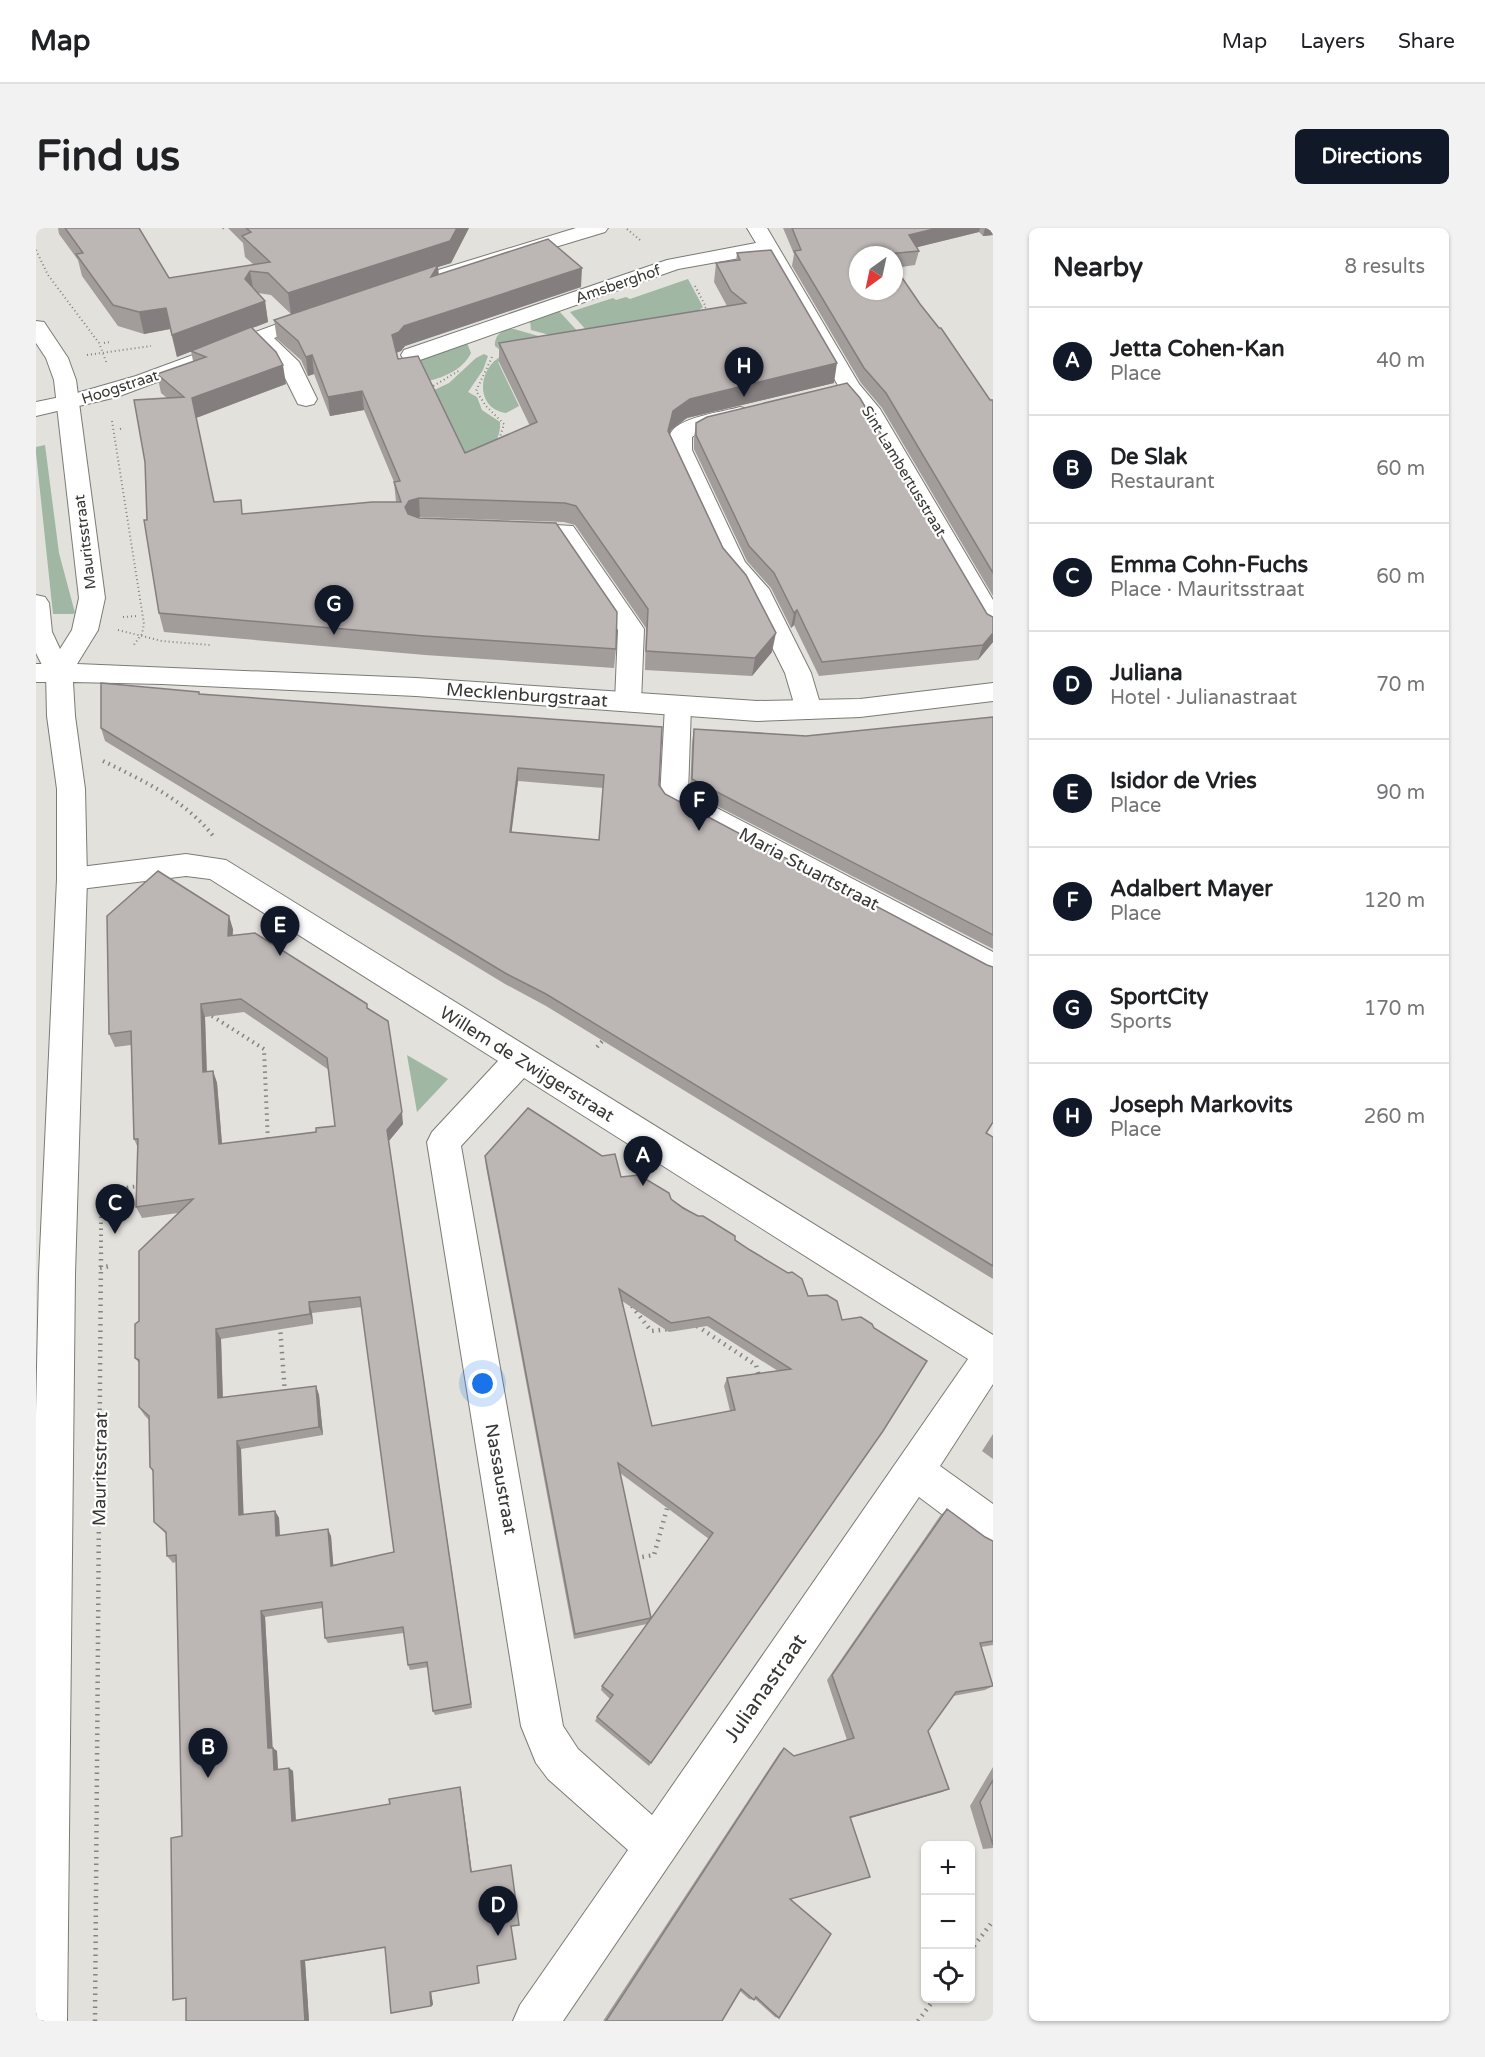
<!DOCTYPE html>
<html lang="en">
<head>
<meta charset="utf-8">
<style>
	body { margin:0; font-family:"Varela Round",sans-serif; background:#f2f2f2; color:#202124 }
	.controls { position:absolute; right:18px; bottom:18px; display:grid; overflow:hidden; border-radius:9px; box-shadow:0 2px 4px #0004 }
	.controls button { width:54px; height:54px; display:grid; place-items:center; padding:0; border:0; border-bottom:2px solid #e0e0e0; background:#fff; color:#202124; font:30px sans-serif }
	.compass { position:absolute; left:813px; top:18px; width:54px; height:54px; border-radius:50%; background:#fff; box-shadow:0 2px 4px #0004; rotate:213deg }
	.you { position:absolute; left:447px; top:1156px; width:21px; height:21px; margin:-15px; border:4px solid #fff; border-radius:50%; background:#1a73e8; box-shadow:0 0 0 9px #1a73e833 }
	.badge { display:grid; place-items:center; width:39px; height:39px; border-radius:50%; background:#111827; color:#fff; font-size:20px; font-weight:700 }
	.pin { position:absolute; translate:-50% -50px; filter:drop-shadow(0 2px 3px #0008) }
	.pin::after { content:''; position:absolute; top:32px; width:21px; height:18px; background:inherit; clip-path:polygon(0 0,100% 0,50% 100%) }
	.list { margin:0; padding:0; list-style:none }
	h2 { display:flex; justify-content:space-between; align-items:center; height:78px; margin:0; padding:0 24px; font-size:26px }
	h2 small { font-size:20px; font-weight:400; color:#757577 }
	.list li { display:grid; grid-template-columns:39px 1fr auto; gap:18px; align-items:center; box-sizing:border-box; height:108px; padding:0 24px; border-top:2px solid #e0e0e0 }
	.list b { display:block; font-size:22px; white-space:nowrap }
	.list p { margin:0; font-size:20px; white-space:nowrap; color:#757577 }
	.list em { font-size:20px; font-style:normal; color:#757577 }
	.icon { flex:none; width:33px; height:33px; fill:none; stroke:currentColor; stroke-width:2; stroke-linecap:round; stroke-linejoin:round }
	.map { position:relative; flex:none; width:957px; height:1793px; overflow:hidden; border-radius:9px }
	header { display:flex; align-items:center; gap:36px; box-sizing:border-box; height:84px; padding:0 30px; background:#fff; border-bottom:2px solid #e0e0e0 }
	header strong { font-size:28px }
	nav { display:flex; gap:33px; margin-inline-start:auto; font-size:21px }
	.intro { display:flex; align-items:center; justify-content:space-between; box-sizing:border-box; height:144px; padding:0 36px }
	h1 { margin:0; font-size:42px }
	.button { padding:15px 27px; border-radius:9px; background:#111827; color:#fff; font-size:21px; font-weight:700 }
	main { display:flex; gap:36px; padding:0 36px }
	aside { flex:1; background:#fff; border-radius:9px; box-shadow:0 2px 4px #0004 }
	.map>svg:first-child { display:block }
</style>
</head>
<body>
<header>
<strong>Map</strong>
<nav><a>Map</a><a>Layers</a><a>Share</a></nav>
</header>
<div class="intro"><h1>Find us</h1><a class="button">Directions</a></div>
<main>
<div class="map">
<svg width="957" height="1793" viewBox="0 0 957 1793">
	<rect width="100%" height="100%" fill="#e2e1dc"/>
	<g fill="#9fb7a3">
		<polygon points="652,51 667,79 640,100 561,114 534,84 577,70 580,72 590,69 594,71"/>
		<polygon points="523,83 555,118 495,102 494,93"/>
		<path d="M473 101H478L513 111 464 122 459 118C458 109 464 103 473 101Z"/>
		<path d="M431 115 435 125C426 143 406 150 388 154L381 132Z"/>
		<path d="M448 126 452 128 447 142 432 164 441 169 446 182 464 194C466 217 445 229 428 242L392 165 413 155 440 130Z"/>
		<path d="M466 128 483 130 462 134 483 178 470 185C439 181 441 140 466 128Z"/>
		<polygon points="9,217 23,325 39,385 37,386 17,386 0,225 0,219"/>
		<polygon points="371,827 412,851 381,884"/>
	</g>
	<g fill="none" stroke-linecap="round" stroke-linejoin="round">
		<defs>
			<g id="minor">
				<polygon points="540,0 572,0 569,4 367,65 360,67 353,65 350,61 353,57"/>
				<polygon points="711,0 731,0 823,156 844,181 957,372 957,403 948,400 944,394 823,184 803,159 726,26 642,41 384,132 376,134 368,132 365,127 368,122 631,32 720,15"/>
				<polygon points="282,81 290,82 293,87 290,92 238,110 263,134 281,171 278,176 270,178 262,176 245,142 220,117 81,169 0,188 0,174 34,167 100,148"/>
				<path d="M704 179 712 181 715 186 712 191 668 202 656 209V222L709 334 733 361 775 445 786 482 782 489 772 491 762 489 749 445 709 365 686 338 632 222C633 216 632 208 636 203 646 189 686 184 704 179Z"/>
				<polygon points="483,295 537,298 604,395 608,401 605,474 602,481 592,483 582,481 579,474 582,402 521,312 474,308 471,303 474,298"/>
				<polygon points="0,436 23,436 32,439 36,445 32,451 23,454 0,454"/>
				<polygon points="642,469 652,471 655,478 652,565 957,724 957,750 946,747 628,577 624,570 629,478 632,471"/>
				<path d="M150 626 190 632 957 1107V1156L904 1238 957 1276V1319L943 1314 883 1269 527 1793H477L484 1777 592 1622 512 1551 500 1535 485 1498 391 914 396 904 462 833 174 651 150 648 36 662 26 659 21 651 26 643 36 640ZM488 850 932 1131 616 1587 542 1521 527 1498 425 918Z"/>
			</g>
			<polygon id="major" points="0,93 8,94 32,130 40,152 69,370 62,402 41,436 380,450 721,473 824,471 957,455 957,473 824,489 721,493 380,468 126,456 37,454 39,488 49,561 51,651 39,1046 31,1793 0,1793 0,1185 3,1046 21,651 21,561 11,488 10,445 0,425 0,367 9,369 13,375 16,404 24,421 36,402 43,370 18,152 10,130 0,115"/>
		</defs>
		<use href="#minor" stroke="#7b7b76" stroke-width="2"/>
		<use href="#major" stroke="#7b7b76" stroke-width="2"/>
		<g stroke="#858481" stroke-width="2" stroke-dasharray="1 3" stroke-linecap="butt">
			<polyline points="187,0 189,2"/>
			<polyline points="591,1 604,12"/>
			<polyline points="0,22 12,47 63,115 71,136"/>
			<polyline points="659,58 670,79 665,84"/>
			<polyline points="68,115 74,114"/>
			<polyline points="51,127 115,118"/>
			<polyline points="456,129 440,163 450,178 468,196 463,212"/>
			<polyline points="394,160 424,142"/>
			<polyline points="76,193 108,396 106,406 97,418"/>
			<polyline points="84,201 88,200"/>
			<polyline points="87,389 101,388"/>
			<polyline points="82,402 126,413 174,417"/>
		</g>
		<g stroke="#858481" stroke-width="4" stroke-dasharray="1.5 4.5" stroke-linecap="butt">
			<path d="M67 533C108 553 149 572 178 609"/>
			<polyline points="176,788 228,821 232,914"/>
			<polyline points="561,819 570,809"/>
			<polyline points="73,962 103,958"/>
			<polyline points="65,1026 65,981"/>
		</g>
		<g stroke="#858481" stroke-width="4.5" stroke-dasharray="1.5 5" stroke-linecap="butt">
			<polyline points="64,1040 74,1038"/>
			<polyline points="596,1078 615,1103 633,1101"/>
			<polyline points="244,1098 249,1166"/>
			<polyline points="661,1098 720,1137 723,1148"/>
			<polyline points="600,1330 618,1327 632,1277"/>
			<polyline points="934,1723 957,1693"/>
			<polyline points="59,1793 65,1025"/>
			<polyline points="882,1793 899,1770"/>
		</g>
		<use href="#minor" fill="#fff" fill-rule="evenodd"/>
		<use href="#major" fill="#fff" fill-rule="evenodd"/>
	</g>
	<g fill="#a29d9b" fill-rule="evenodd">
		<path d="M22 0H103L133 50 218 37 209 29 207 15 192 0H433L415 35 402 39 403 47 545 59 369 118 365 123 360 125 362 131 429 225 494 198 463 134V115L691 78 678 54 680 35 700 33 701 25 798 155 651 190 635 202 634 206 736 424 716 448 609 442 610 400 539 297 528 294 384 289 381 290 580 421 578 440 389 427 128 404 123 385 111 292 131 170 125 165 121 146 157 133 155 123 141 129 134 101 108 106 82 98 46 48 42 32 23 6ZM222 65 235 67 255 86 238 92 241 111 265 132 272 148 278 146 294 188 328 182 358 254 360 274 208 286 178 274 160 190 250 156 216 100 232 94 229 73Z"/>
		<path d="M747 0H957V7L947 8 943 4 881 19 883 23 879 37 859 40 884 76 954 172H957V368L846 180 825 155 756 38 758 26ZM822 27H858V63Z"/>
		<polygon points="660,195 957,414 942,432 783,448 758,397 755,400 735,360 711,333 658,221 658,210"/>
		<path d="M163 466 623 557 629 566 951 737 957 739V895L951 905 957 909V1051L510 778 469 756 69 513 65 500ZM482 553 567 560 563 612 475 604Z"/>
		<polygon points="957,489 957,721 654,564 656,514 658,501 770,508"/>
		<path d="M197 701 196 707 332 780 367 896 352 914 436 1480 399 1487 397 1483 392 1439 374 1442 372 1437 368 1405 292 1415 289 1410 286 1380 229 1389 236 1520 241 1523 242 1542 253 1540 257 1543 260 1593 354 1576 424 1559 435 1644 483 1697 475 1698 441 1738 443 1755 395 1764 397 1777 349 1720 269 1733 273 1793 146 1608 140 1334 137 1335 131 1328 130 1306 118 1294 117 1244 114 1239 113 1192 109 1188 103 1179V1135L99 1130 103 1093 142 985 106 990 100 979 102 920 98 911 95 817 79 819 73 806ZM208 784 293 842 299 898 280 904 186 916 181 855 177 843H171L169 789ZM326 1079 358 1324 297 1337 295 1308 244 1307 243 1290 239 1283 207 1287 205 1221 287 1207 283 1167 280 1158 187 1170 185 1111 277 1096 276 1085Z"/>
		<path d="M449 928 585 949 635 971 699 1012 772 1068 806 1092 847 1203 613 1538 559 1493 561 1489 574 1471 565 1462 566 1458 611 1396 538 1411 450 939ZM586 1073 633 1104 671 1098 742 1143 691 1150 688 1158 694 1183 616 1198ZM584 1245 673 1311 615 1390Z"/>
		<polygon points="957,1206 957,1231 946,1223"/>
		<polygon points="911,1281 949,1309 957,1313 957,1417 945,1419 957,1458 949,1462 917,1468 892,1503 913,1561 814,1590 754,1671 743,1790 739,1789 719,1771 718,1772 713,1771 704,1763 686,1793 567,1793 744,1524 748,1520 758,1528 811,1512 791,1452 904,1288"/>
		<polygon points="957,1539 957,1620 947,1621 934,1578"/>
	</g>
	<g fill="#847f7e">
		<polygon points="421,0 433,0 415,35 402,39 403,56 255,86 252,65"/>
		<polygon points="902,0 944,0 943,4 870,22 873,7"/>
		<polygon points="949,0 957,0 957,7 947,8"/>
		<polygon points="546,40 545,59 369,118 365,123 357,126 356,107 368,98"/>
		<polygon points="214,43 218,65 209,51"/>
		<polygon points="229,73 232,94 141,129 136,107"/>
		<polygon points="130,80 134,101 108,106 103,84"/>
		<polygon points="276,127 278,146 272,148 270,129"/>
		<polygon points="801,135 798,155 651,190 635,202 630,222 632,203 637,183 654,171"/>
		<polygon points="247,137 250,156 160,190 156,170"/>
		<polygon points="326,163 328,182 294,188 292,169"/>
		<polygon points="383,270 384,289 374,292 369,279 373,273"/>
		<polygon points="761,382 758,397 755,400 758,385"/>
		<polygon points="740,405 736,424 716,448 719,430"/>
		<polygon points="957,405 957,414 942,432 947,417"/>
		<polygon points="482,540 482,553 474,617 474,604"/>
		<polygon points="193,688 197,701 196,722 192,708"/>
		<polygon points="165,776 169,789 171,856 167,844"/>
		<polygon points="177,843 181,855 187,928 183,916"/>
		<polygon points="366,884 367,896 352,914 436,1480 351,902"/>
		<polygon points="273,1074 276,1085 277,1096 274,1086"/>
		<polygon points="180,1101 185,1111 187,1179 182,1170"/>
		<polygon points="280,1158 283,1167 287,1207 283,1199"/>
		<polygon points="201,1213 205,1221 208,1295 203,1287"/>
		<polygon points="239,1283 243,1290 244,1315 240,1308"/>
		<polygon points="292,1301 295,1308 298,1345 295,1338"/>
		<polygon points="225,1383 229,1389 237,1524 232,1520"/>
		<polygon points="237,1520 241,1523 242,1546 238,1542"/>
		<polygon points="253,1540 257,1543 260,1596 256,1593"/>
		<polygon points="424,1559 425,1562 436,1645 435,1644"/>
		<polygon points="913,1561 906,1564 808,1592 814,1589"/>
		<polygon points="265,1733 269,1733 273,1793 269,1793"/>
		<polygon points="395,1763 397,1777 395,1778 394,1764"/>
	</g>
	<g fill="#bcb6b4" stroke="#847f7e" stroke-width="1.5" fill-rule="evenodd">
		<polygon points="29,0 103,0 133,50 234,34 206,8 215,4 210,0 421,0 414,13 252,65 232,45 214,43 209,51 229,73 136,107 130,80 103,84 77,77 40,26 47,25"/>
		<polygon points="756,0 902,0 873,7 883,23 850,26 851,27 822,27 822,63 858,63 858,38 884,76 903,100 905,100 954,172 957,172 957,345 850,165 828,140 758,23 765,22"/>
		<polygon points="512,11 546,40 368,98 363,104 356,107 362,131 382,128 429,225 501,194 463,115 710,75 695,63 680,35 704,32 701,25 735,22 801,135 654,171 637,183 632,203 687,320 710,347 740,405 719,430 610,423 612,381 540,278 529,275 383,270 373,273 369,279 372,286 383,290 520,295 581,384 580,421 388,408 123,385 108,292 111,292 109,234 98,172 148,169 121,146 170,129 155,123 215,99 240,124 247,137 156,170 178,274 205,272 206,286 336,274 365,274 358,254 364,253 326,163 292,169 276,127 270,129 262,113 238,92 402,37 395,49"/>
		<polygon points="811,155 824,170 951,386 957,389 957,405 947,417 786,434 761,382 758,385 738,345 713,318 660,207 660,195 671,189"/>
		<path d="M65 455 163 464V466L626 499 623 557 629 566 951 737 957 739V894L950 905 957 909V1038L510 766 469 745 65 500ZM482 540 568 547 563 612 474 604Z"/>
		<polygon points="957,489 957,707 656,551 658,501 770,508"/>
		<path d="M122 643 193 688 192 708 219 705 331 776V780L352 793 366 884 351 902 435 1476 397 1483 391 1434 372 1437 367 1399 289 1410 286 1374 225 1383 232 1520H237L238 1542 253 1540 256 1593 354 1576 353 1571 424 1559 435 1644 475 1637 483 1697 475 1698 480 1731 441 1738 443 1755 394 1764 395 1778 355 1785 349 1719 265 1733 269 1793H150V1770L137 1772 135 1610 146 1608 140 1327 131 1328 130 1304 118 1294 117 1242 114 1239 113 1188 103 1179V1132L99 1130V1096L103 1093V1023L157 971 100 979 102 911H98L95 803 73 806 71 688ZM205 771 291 830 299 898 280 900V904L183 916 177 843 167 844 165 776ZM324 1069 358 1324 295 1338 292 1301 240 1308 239 1283 203 1287 201 1213 283 1199 280 1158 182 1170 180 1101 274 1086 273 1074Z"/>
		<path d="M492 880 566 928 579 926 585 949 603 947 633 965 635 971 647 980 662 988H667L699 1008V1012L714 1022 752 1045 756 1044 766 1051 772 1068 791 1067 801 1073 806 1092 825 1089 836 1096 838 1100 891 1133 847 1203 615 1535 561 1489 577 1467 566 1458 677 1305 582 1235 615 1390 539 1406 449 928ZM583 1061 635 1095 673 1089 755 1141 691 1150 699 1182 616 1198Z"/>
		<polygon points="911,1281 949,1309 957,1313 957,1413 944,1415 957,1458 920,1464 892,1503 913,1561 814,1589 834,1649 754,1671 795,1706 743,1790 720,1769 718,1772 705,1761 686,1793 570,1793 748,1520 758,1528 818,1510 796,1447"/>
		<polygon points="957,1552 957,1617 944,1574"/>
	</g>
	<g text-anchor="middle" stroke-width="4.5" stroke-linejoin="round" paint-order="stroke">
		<g font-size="15" fill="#373735" stroke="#fff">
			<text transform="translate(582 56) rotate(-19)" y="5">Amsberghof</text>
			<text transform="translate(84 159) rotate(-18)" y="5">Hoogstraat</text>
			<text transform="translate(868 243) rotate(59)" y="5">Sint Lambertusstraat</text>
			<text transform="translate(49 314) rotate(-97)" y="5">Mauritsstraat</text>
		</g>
		<g font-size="18" fill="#373735" stroke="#fff">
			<text transform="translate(491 467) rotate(4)" y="6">Mecklenburgstraat</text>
			<text transform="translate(773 641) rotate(28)" y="6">Maria Stuartstraat</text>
			<text transform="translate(491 836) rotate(32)" y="6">Willem de Zwijgerstraat</text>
			<text transform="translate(64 1241) rotate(-89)" y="6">Mauritsstraat</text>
			<text transform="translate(465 1251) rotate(80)" y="6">Nassaustraat</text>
		</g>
		<g font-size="21" fill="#373735" stroke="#fff">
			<text transform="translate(729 1460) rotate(-55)" y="7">Julianastraat</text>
		</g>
	</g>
</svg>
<div class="controls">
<button>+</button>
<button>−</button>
<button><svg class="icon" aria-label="locate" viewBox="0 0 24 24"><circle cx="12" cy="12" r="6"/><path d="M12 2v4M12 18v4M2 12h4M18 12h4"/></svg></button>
</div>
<svg class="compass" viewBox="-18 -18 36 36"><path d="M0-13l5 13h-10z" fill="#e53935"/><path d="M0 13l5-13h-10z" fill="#757577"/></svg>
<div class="you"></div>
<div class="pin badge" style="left:607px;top:958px">A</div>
<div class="pin badge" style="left:172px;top:1550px">B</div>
<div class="pin badge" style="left:79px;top:1006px">C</div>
<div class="pin badge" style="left:462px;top:1708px">D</div>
<div class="pin badge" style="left:244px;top:728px">E</div>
<div class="pin badge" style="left:663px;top:603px">F</div>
<div class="pin badge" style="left:298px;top:407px">G</div>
<div class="pin badge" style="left:708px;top:169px">H</div>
</div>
<aside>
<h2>Nearby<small>8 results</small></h2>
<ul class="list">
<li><span class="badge">A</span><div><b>Jetta Cohen-Kan</b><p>Place</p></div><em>40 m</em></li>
<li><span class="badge">B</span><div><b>De Slak</b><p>Restaurant</p></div><em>60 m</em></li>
<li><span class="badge">C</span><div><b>Emma Cohn-Fuchs</b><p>Place · Mauritsstraat</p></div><em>60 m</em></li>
<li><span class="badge">D</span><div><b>Juliana</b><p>Hotel · Julianastraat</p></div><em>70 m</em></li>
<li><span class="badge">E</span><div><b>Isidor de Vries</b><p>Place</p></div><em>90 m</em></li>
<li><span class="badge">F</span><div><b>Adalbert Mayer</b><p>Place</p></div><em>120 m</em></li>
<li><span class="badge">G</span><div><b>SportCity</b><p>Sports</p></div><em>170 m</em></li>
<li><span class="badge">H</span><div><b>Joseph Markovits</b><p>Place</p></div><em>260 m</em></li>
</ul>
</aside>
</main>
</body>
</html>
